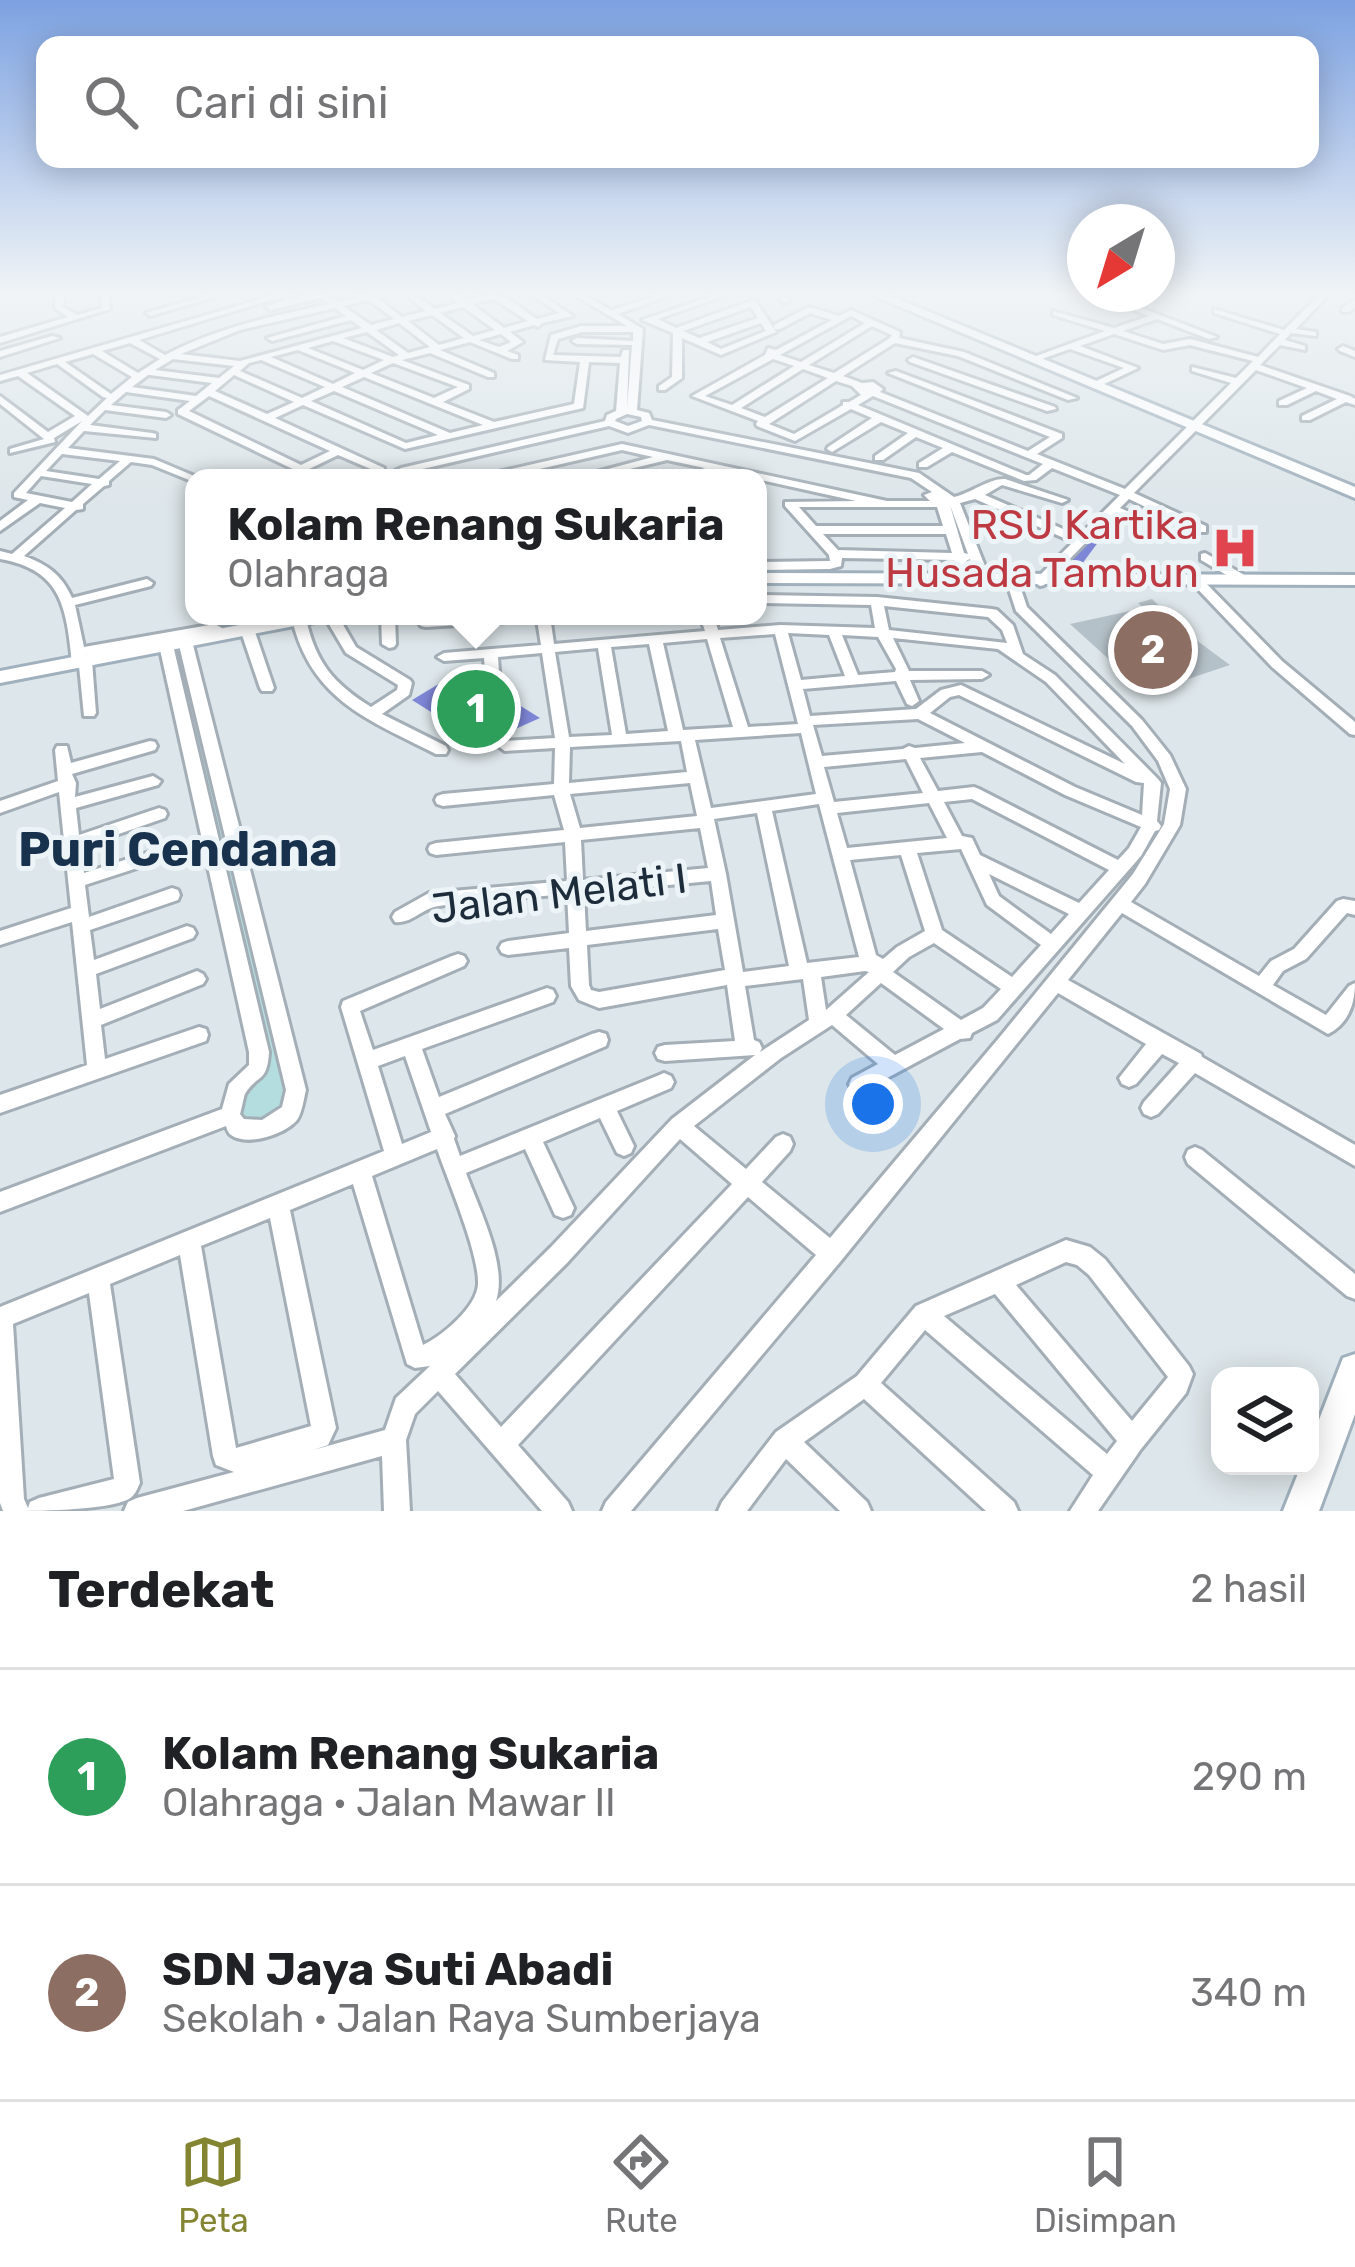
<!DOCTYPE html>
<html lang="id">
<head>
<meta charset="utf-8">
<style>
	body { margin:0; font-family:Rubik,sans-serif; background:#f6f6f6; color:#202124 }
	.controls { position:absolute; right:36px; bottom:36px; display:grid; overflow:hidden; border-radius:24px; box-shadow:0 6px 30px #0003 }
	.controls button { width:108px; height:108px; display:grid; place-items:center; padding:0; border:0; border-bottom:3px solid #e0e0e0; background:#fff; color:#202124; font:60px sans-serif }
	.compass { position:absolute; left:1067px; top:204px; width:108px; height:108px; border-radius:50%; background:#fff; box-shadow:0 6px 30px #0003; rotate:218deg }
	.you { position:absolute; left:873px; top:1104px; width:42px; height:42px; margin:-30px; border:9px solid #fff; border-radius:50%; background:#1a73e8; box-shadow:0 0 0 18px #1a73e833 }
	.badge { display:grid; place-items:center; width:78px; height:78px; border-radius:50%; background:#848533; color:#fff; font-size:39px; font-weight:700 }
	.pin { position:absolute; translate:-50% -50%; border:6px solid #fff; box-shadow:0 3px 12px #0006 }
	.popup { position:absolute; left:185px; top:469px; width:582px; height:156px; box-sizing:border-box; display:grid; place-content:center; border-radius:24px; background:#fff; filter:drop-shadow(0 3px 9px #0005); font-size:39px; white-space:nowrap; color:#757577 }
	.popup b { font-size:45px; color:#202124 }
	.popup::after { content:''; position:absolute; left:50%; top:100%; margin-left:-24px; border:24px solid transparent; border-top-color:#fff }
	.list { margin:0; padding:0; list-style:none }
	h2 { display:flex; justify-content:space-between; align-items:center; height:156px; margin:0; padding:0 48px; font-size:51px }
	h2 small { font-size:39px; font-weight:400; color:#757577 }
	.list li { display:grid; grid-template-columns:78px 1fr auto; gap:36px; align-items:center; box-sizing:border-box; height:216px; padding:0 48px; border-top:3px solid #e0e0e0 }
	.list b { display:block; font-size:45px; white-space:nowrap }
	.list p { margin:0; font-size:39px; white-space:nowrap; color:#757577 }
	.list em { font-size:39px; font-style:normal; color:#757577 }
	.icon { flex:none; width:66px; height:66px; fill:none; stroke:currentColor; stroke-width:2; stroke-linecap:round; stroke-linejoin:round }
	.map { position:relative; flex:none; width:1355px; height:1511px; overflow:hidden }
	.search { position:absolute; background:#fff; box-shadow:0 6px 30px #0003; left:36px; right:36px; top:36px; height:132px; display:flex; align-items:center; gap:30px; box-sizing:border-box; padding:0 42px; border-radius:24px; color:#757577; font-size:45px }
	.sheet { height:588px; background:#fff }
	nav { display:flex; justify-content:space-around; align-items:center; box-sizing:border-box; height:168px; border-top:3px solid #e0e0e0; background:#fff; font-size:33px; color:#757577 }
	nav a { display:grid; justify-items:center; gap:6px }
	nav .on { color:#848533 }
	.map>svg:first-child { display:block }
</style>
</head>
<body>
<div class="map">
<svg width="1355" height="1511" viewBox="0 0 1355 1511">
	<rect width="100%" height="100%" fill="#dde6ea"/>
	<polygon fill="#b3ddde" points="185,641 296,1090 265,1130 230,1115 258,1069 166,645"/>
	<polygon fill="#7e86d6" points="462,670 540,718 482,744 412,700"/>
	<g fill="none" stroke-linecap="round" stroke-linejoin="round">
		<polygon fill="#7e86d6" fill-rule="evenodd" points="1113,504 1122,510 1079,568 1065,568 1065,560 1106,506"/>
	</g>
	<polygon fill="#b5c1c8" points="1152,599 1188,634 1230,665 1146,693 1070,624 1144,608 1138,603"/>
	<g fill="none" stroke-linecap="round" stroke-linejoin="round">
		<defs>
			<g id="street">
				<polygon points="56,295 64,295 63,307 77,315 102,308 101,295 109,295 110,309 0,343 0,337 68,317 55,308"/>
				<polygon points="209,295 218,296 150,316 146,313"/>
				<path d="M275 295H287L139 340 165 355C217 328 272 316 329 304L321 298 270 310 266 307C286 299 318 288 338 302L369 295H384L377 298 402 317 426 311 406 295H415L435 309 458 303 449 295H458L466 300C506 290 504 297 537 319L559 313 532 295H541L573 316 542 323 538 327 534 325 510 332 523 342 507 351 518 355V359H512L470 342 440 350 494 373V377H488L430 353 402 360 469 385V389L443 402 494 422 574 404 580 362 545 360 551 335 581 326H627L574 295H584L611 310 659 295H671L618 314 643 329 637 410 649 413 652 420 919 473 954 497C971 493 990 478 1005 479L1068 500 1062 503 1002 485 985 495 1079 536 1120 495 1052 468 1036 480 1024 481 952 452 927 467H919V463L943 448 916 437 883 460H875V456L908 433 881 422 832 452 827 449 828 447 872 418 851 409 795 441 757 426 756 424 758 421 692 396 765 355 768 348 776 350 832 320 810 313 780 329H774V325L809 307 839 316 851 310 900 332 899 338 964 352 1077 398 1068 400 958 356 895 343 843 376 862 383 873 382 883 389 880 392 1028 451 1050 437 888 373 896 371 1062 434V438L1037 454 1125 489 1231 383 1192 371V367L1236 378 1253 361 1190 345 1163 350 1114 334 1080 346 1138 368 1100 386H1094V382L1124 368 1070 349 1033 362 1028 359 1105 331 1053 315V311L1114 328 1149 316 1097 295H1108L1217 337 1209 339 1157 319 1123 331 1163 344 1190 339 1258 357 1280 334 1214 313V309L1284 330 1319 295H1328L1296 329 1316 332V336L1291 333 1285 340 1305 346V350L1280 345 1260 365 1350 396 1355 399V405L1346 402 1310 420H1302V416L1337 399 1316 391 1287 405H1279V401L1307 388 1256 370 1134 493 1206 526V532H1198L1129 499 1120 508 1141 517V521H1133L1114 514 1044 585 1040 586 1034 582 1036 579 1073 542 975 499 960 503 990 579 984 583 978 579 970 559 966 561 972 579 966 583 960 579 954 560 842 558 841 566 830 569 758 570V562L830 561 829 555 785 506V502L856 501 720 471 692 478H672L705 468 667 460 593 478H574L653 457 622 450 500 478H479L485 475 622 444 887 501H930L924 495 932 492 911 478 649 425 628 433 609 426 401 474 395 471 401 468 605 421 607 415 616 411 620 363 589 362 583 408 405 449 303 405 275 418 384 468V472L380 473 338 455 305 471H297L178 414V410L190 401 126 392 111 405 166 412 171 415 166 418 105 410 90 425 152 433 156 434V438L84 431 68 448 154 459 199 478H194V482L152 465 131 462 109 481V485L104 486 83 504V509L76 510 24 556C47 564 62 575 72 598L147 579 153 583 151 586 75 605 84 647 215 624 222 628 220 631 186 637 192 641 306 1090C304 1098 302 1113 297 1120 285 1134 248 1147 231 1135 228 1133 227 1129 226 1126L0 1212V1192L222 1109 229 1084 249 1065V1052L159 645 161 642 166 641 173 645 269 1052C267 1084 258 1073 245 1094 244 1096 241 1112 240 1114L244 1119 262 1120 282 1107 286 1090 178 641 180 638 85 655 92 661 96 713 94 716H84L79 666 72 662C66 607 62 570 0 559V551L12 554 65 508 40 503 0 531V521L28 500 14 497V493L82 421 54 438 55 442 10 453V449L44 439 0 404V396L48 432 75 416 18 376 0 381V375ZM494 299 528 321 504 328 472 304ZM369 300 394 319 371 325 343 306ZM463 307 495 330 473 336 440 313ZM335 308 346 316 267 338 272 341 351 320 362 328 240 361 181 354 240 330ZM432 315 464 338 439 345 408 321ZM851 316 865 323 801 362 780 355ZM399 323 430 347 408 353 376 330ZM872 326 892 335 890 338 834 373 809 365ZM367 332 399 355 393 357 343 338ZM582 332H633V341L577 338 572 341 577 344 632 345 627 408 629 350H623L621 357 553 355 558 339ZM501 334 511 342 499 347 479 340ZM333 341 384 360 363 370 308 348ZM130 343 158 358 160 359 138 373 102 351ZM298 350 355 373 333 384 271 357ZM93 354 132 377 111 394 65 362ZM173 359 234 366 219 378 155 370ZM773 359 794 366 732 405 705 396ZM261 360 325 387 302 398 240 371 249 363ZM393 363 458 387 434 398 371 373ZM57 364 103 397 107 398 88 416 27 373ZM803 369 828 378 765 417 741 408ZM148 375H150L212 383 196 396 132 387ZM234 375 294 402 267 414 215 391ZM364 377 483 425 450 433 342 387ZM836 381 852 386 861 395 849 402H843V405L794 434 769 424ZM334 391 438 435 406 443 311 401ZM209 396 330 451 301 465 189 411ZM873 396 1043 464 1029 475H1026L858 405ZM627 414 641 417 642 421 628 426 615 421 616 419ZM62 454 120 461 99 479 46 471ZM41 476 92 484 72 502 26 493ZM950 505 968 554 964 553ZM799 507H937L943 526H816ZM823 534H946L952 553 838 550Z"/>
				<path d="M715 295H727L658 319 676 328 753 300 756 301 776 332 721 355 682 338V378L665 390H659V386L672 377 673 333 642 320ZM751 307 758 318 699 338 683 331ZM761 323 766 331 721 349 707 342Z"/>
				<polygon points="778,295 786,295 790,301 783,303"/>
				<polygon points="1355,300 1355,307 1348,312 1342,312 1342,308"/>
				<polygon points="52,336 60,338 0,357 0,351"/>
				<polygon points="1343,346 1355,351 1355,357 1340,351 1338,349"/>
				<polygon points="913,357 1055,407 1056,409 1047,411 910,362 908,360"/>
				<polygon points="1205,553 1248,577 1250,580 1248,583 1240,583 1201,560 1201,554"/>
				<polygon points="1193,573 1197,574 1282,661 1355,722 1355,735 1350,734 1272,667 1189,580 1189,574"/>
				<path d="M1012 576 1018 580 1027 607 1142 720 1170 755 1186 789 1180 825 1145 884 1131 902 1259 976 1271 961 1294 949 1337 901 1343 899 1355 901V915L1347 913 1306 959 1283 971 1273 985 1326 1015 1349 986 1355 983C1355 1004 1348 1024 1328 1034L1122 913 1068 980 1201 1054 1202 1057 1355 1145V1166L1195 1073 1158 1114 1151 1117 1144 1114 1141 1108 1144 1102 1179 1063 1162 1054 1136 1084 1129 1087 1122 1084 1119 1078 1146 1044 1058 993 840 1262 631 1511H602L606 1502 816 1255 748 1197 518 1445 568 1502 572 1511H542L438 1391 415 1414 406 1440 410 1511H384L382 1456 183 1511H124L128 1502 137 1498 234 1472 216 1465 213 1456 180 1255 110 1284 140 1483C136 1491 136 1494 129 1499 106 1511 33 1511 3 1511L0 1503V1307L384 1151 341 1007 343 1001 452 956 458 954 464 956 467 961 464 966 360 1011 373 1050 547 988 553 990 556 996 553 1002 422 1049 439 1097 592 1034 599 1032 606 1034 608 1040 606 1046 445 1114 455 1136 454 1139 460 1156 657 1076 664 1073 671 1076 674 1082 671 1088 617 1111 634 1146 631 1153 624 1156 617 1153 600 1118 543 1142 574 1208 571 1215 563 1218 555 1215 525 1149 466 1173C479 1209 508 1265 496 1301L551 1247 672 1119 755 1055 665 1061 658 1059 655 1053 658 1047 665 1045 735 1041 727 985 599 1008 579 1000 571 986 569 948 508 955 502 953 499 948 502 943 508 941 569 933 567 894C525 898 481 899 439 906 422 908 412 924 395 922L392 917 395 912 429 893 567 881 565 842 436 855 430 853 428 849 430 845 436 843 564 830 554 795 443 806 437 804 435 800 437 796 443 794 554 784 555 748 505 751 498 746 505 741 555 738 542 653 498 657 500 687 493 692 486 687 484 658 444 661 437 657 444 653 541 645 537 620 426 627 421 626 419 623 421 620 474 616H550L554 644 705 631 700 616H714L718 630 780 625 875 628 871 605 758 603V595L877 597 992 609 997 610 1013 625 1023 654 1055 675 1158 779 1161 783 1157 821 1161 826 1159 830 1155 831 1141 856 997 1020 972 1033 970 1038 960 1039 859 1093 852 1090 849 1084 852 1078 878 1064 832 1025 781 1058 694 1126 746 1169 776 1137 783 1134 790 1137 793 1144 790 1151 762 1182 830 1238 999 1038 1133 874 1164 824 1170 789 1158 761 1132 726 1016 611 1006 580ZM884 606 988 617 1002 630 1007 643 889 630ZM788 633 829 635 845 676 801 680ZM775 634 798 724 748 727 720 638ZM842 635 878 637 896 669 895 672 858 675ZM893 638 998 649 1046 682 1125 764 961 685 941 690 916 709 810 716 803 689 896 681 907 704 912 706 919 701 910 680 982 679 989 675 982 671H909ZM707 639 733 727 683 730 663 643ZM649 644 668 731 626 734 611 647ZM598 648 612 735 569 737 555 652ZM959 695 1136 782 1144 783 1142 815 1075 787 930 713 950 697ZM918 719 965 743 915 748 909 746 903 749 822 756 813 725ZM801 733 816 794 711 808 695 740ZM681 741 687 772 569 783 570 747ZM982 752 1065 795 1141 827 1129 848 1118 860 979 789 974 787 938 791 920 758ZM906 759 923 793 834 802 824 767ZM690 783 697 816 580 828 570 794ZM972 799 1109 870 1079 903 980 855 972 838 962 836 944 802ZM929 803 947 838 847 848 837 813ZM819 804 859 957 807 963 772 811ZM757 813 789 966 743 972 726 874 714 819ZM700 828 708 868 583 880 581 840ZM961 849 987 905 1041 945 1012 977 942 930 917 853ZM901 855 925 931 897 947 883 959 876 955 850 860ZM989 874 1069 914 1051 934 999 896ZM711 881 716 915 586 931 584 893ZM718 929 725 970 599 992 591 990 589 985 587 945ZM934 943 1001 989 983 1008 961 1020 893 972 909 957ZM865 971 869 972 826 1010 821 977ZM803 979 809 1020 760 1052 762 1048 759 1042 754 1040 745 986ZM881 983 944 1029 895 1055 846 1015ZM405 1056 431 1132 402 1144 378 1066ZM680 1139 732 1184 501 1427 455 1374 567 1263ZM437 1149C448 1181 479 1253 478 1284 477 1307 442 1336 423 1345L372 1176ZM353 1184 407 1364 415 1368 430 1366 396 1398 385 1430 313 1450 328 1445 336 1428 290 1210ZM270 1218 311 1426 236 1448 201 1246ZM89 1293 114 1479 39 1498 30 1502 28 1508 24 1499 13 1324Z"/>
				<path d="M294 616H303L306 619C316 663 333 683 371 707L397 690 398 685 346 653 324 616H338L356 647 410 680 412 683 409 695 382 714 446 746 448 750 446 754H436C369 720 311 700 292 619Z"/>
				<polygon points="381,616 395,616 396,644 394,647 389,648 382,644"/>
				<polygon points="247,625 254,629 274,688 272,691 262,691 260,688 240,629"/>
				<polygon points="150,741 155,742 157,746 155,750 72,774 76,783 75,797 153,776 161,781 158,785 76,808 79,835 159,808 165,810 167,814 165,818 81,847 84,873 168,846 174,848 176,852 174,856 85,885 89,917 172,888 178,890 180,895 178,900 90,930 94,960 187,926 193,928 196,933 193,938 96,974 100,1009 197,971 203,974 206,979 203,984 101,1025 105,1059 199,1027 206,1029 208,1035 206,1041 0,1113 0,1095 87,1065 72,922 0,945 0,931 71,908 59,792 0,813 0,801 58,781 55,750 57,746 67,746 71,763"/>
				<polygon points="1195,1147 1202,1150 1355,1274 1355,1299 1347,1296 1188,1164 1185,1157 1188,1150"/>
				<path d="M1066 1240 1090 1247 1105 1259 1189 1366 1193 1374 1186 1393 1141 1449 1098 1511H1070L1093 1475 925 1330 881 1383 1014 1502 1018 1511H986L864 1399 804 1442 867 1502 871 1511H840L786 1459 747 1511H718L722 1502 776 1432 857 1376 916 1306ZM1066 1262 1077 1265 1089 1275 1168 1377 1132 1421 1016 1285ZM995 1294 1117 1441 1107 1454 944 1316Z"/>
			</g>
			<g id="secondary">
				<polygon points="872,295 888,295 1355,487 1355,498"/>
				<polygon points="758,573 1355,575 1355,585 758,583"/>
				<polygon points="286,616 324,616 315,622 0,683 0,671"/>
				<polygon points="1355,1354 1355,1414 1319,1511 1283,1511 1301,1466 1310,1466 1310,1443 1343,1358"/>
			</g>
		</defs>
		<use href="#street" stroke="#a3aeb6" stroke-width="6"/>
		<use href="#secondary" stroke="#a0b1bd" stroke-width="6"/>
		<use href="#street" fill="#fff" fill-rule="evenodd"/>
		<use href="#secondary" fill="#fff" fill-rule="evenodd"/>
	</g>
	<linearGradient id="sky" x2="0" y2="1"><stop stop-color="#7da2e1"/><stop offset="0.58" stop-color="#f0f4f6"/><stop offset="1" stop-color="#f0f4f6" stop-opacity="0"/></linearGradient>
	<rect width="1355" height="506" fill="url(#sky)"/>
	<defs>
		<symbol id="hospital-bare" viewBox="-9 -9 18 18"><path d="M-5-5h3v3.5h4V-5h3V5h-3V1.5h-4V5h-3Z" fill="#e0444e" stroke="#edf4f7" stroke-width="2.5" paint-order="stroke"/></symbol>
	</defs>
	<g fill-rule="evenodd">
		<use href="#hospital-bare" x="1202" y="515" width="66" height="66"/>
	</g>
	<g text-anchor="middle" stroke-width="10" stroke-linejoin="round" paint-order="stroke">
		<g font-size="42" fill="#be3a42" stroke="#edf4f7" text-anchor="end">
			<text x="1199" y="539">RSU Kartika<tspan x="1199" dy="48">Husada Tambun</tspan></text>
		</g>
		<g font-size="42" fill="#1d2c3b" stroke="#edf4f7">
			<text transform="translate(559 893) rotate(-7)" y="15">Jalan Melati I</text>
		</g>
		<g font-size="48" font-weight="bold" fill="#18324e" stroke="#edf4f7">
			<text x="178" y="866">Puri Cendana</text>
		</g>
	</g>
</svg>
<div class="controls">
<button><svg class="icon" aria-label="layers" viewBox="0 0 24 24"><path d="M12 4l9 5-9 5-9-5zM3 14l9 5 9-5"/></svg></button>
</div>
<svg class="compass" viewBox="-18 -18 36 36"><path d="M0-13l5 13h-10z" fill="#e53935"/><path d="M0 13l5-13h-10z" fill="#757577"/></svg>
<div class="you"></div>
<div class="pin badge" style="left:476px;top:709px;background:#2e9e5b">1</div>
<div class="popup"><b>Kolam Renang Sukaria</b>Olahraga</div>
<div class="pin badge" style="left:1153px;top:650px;background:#8d6e63">2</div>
<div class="search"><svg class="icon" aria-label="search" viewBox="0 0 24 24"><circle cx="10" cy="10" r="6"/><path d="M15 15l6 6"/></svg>Cari di sini</div>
</div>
<section class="sheet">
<h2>Terdekat<small>2 hasil</small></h2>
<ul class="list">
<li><span class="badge" style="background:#2e9e5b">1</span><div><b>Kolam Renang Sukaria</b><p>Olahraga · Jalan Mawar II</p></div><em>290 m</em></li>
<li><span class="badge" style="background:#8d6e63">2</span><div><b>SDN Jaya Suti Abadi</b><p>Sekolah · Jalan Raya Sumberjaya</p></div><em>340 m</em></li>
</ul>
</section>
<nav>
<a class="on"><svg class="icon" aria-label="map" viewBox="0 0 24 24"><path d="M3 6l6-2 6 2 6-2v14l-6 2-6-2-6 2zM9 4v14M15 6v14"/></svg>Peta</a>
<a><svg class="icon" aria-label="directions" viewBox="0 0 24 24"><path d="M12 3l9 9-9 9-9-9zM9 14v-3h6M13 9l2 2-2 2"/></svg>Rute</a>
<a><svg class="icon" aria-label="saved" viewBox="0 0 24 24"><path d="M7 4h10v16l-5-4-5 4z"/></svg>Disimpan</a>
</nav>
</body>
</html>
